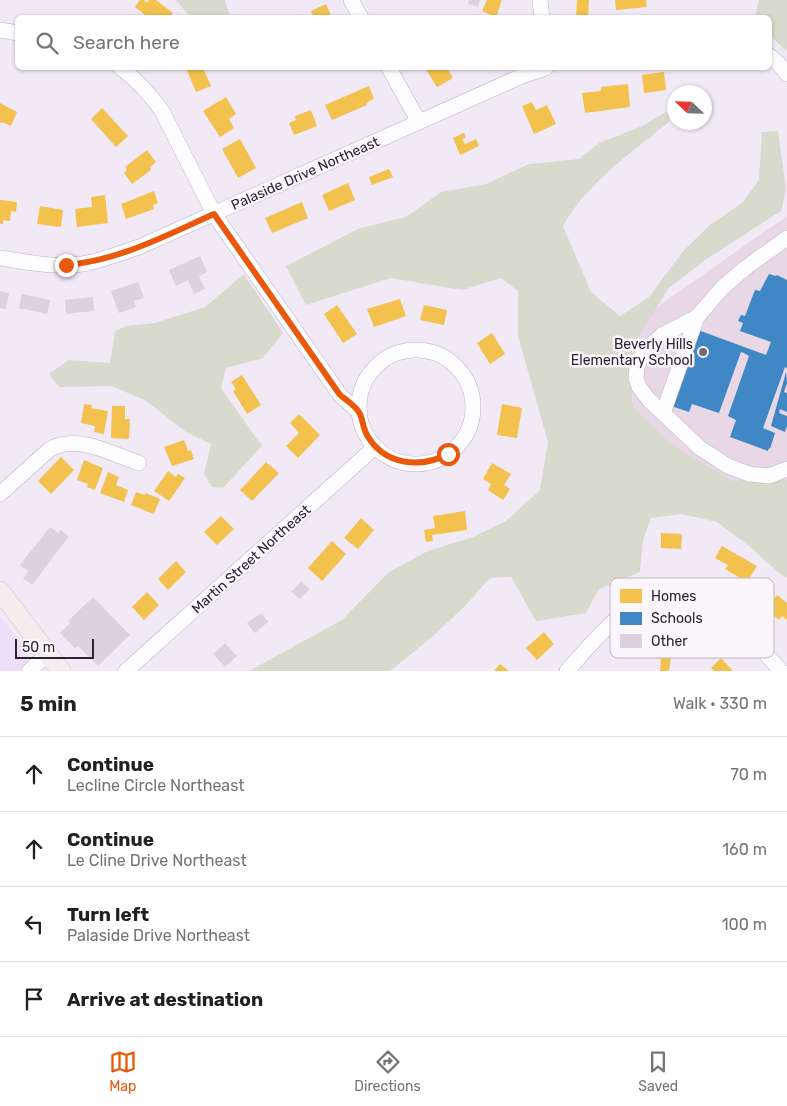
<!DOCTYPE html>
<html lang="en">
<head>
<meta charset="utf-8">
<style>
	body { margin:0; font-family:Rubik,sans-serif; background:#f2f2f2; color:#202124 }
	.compass { position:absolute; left:667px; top:85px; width:45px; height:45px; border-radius:50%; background:#fff; box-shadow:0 1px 4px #0004; rotate:293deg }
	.scale { position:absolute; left:15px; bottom:12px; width:79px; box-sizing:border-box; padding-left:5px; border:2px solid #2b2430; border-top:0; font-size:14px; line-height:18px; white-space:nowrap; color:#2b2430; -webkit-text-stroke:4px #faf6fc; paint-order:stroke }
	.stop { position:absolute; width:15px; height:15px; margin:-11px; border:4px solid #ea580c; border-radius:50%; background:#fff }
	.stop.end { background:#ea580c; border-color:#fff; box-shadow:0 1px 5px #0008 }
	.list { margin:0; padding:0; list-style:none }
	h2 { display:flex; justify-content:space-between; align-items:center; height:65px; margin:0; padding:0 20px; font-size:21px }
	h2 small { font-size:16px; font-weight:400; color:#757577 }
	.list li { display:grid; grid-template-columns:32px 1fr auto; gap:15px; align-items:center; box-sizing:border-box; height:75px; padding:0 20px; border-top:1px solid #e0e0e0 }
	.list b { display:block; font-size:19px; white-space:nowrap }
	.list p { margin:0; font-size:16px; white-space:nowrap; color:#757577 }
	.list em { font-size:16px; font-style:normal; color:#757577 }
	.icon { flex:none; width:28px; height:28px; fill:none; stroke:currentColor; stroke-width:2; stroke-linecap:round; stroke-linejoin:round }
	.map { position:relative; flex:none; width:787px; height:671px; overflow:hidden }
	.search { position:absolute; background:#fff; box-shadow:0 1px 4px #0004; left:15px; right:15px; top:15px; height:55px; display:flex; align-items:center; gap:12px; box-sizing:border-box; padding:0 18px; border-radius:8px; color:#757577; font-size:19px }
	.sheet { height:365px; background:#fff }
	nav { display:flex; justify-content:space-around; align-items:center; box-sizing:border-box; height:70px; border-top:1px solid #e0e0e0; background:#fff; font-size:14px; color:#757577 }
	nav a { display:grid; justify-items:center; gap:2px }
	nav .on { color:#ea580c }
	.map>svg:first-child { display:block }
</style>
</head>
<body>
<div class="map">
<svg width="787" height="671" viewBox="0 0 787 671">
	<rect width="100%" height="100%" fill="#f2e9f7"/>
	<polygon fill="#efdefa" points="0,616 26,651 29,656 27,660 36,671 0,671"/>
	<polygon fill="#e8d8e6" points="787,216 787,492 743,497 618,407 627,328"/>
	<g fill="#d8dace">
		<polygon points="176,0 225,0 230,17 190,17"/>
		<polygon points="759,0 787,0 787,51 770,36 770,18 755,17"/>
		<path d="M671 109 669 122C631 153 587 183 563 226L591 292 620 316 649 297 684 250 710 225 742 203 759 180 762 132 778 131 786 189 781 211 705 260 668 289 640 334 628 365 633 407 672 445 732 481 787 480V578L779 573 749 546 717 522 681 514 651 518 643 540 640 572 599 589 586 613 536 621 511 577 490 578 465 606 432 637 390 671H249L342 620 389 572 428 551 473 537 506 521 540 490 548 442 518 336V291L501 278 462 290 391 278 306 305 286 266 358 229 406 217 441 192 486 184 529 164 579 159 599 143 642 126Z"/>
		<polygon points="244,274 283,333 263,358 226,368 221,388 262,446 223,488 212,487 204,474 211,444 186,432 145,400 111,386 59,387 49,374 69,360 110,363 115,331 126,326 155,323 205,307"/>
	</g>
	<g fill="#f2c14e">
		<polygon points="140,0 144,0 147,3 149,0 156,0 173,13 169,18 149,18 135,7"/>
		<polygon points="487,0 502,0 496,17 482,11"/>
		<polygon points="577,0 589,0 588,18 576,18"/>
		<polygon points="615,0 646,0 647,7 616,10"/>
		<polygon points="326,4 332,18 314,18 311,11"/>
		<polygon points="186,68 203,68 211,86 196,92"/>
		<polygon points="425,68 447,68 453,78 437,87"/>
		<polygon points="664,72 666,90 644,93 642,75"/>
		<polygon points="628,84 630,107 585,113 582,93 601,91 601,87"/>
		<polygon points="369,86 374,99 366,103 367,105 332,120 325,105"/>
		<polygon points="226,97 236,114 229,119 234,128 220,137 203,111"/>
		<polygon points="532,102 536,110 547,105 556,124 534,134 522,106"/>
		<polygon points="0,103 17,112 11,126 2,122 0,123"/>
		<polygon points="102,108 128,136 116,147 91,119"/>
		<polygon points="311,110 317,126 294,135 289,123 296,120 295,116"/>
		<polygon points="464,133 466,138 462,139 465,144 476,139 479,146 460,155 453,138"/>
		<polygon points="240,139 256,168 238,178 222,149"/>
		<polygon points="147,150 156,162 150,167 151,170 132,184 124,173 127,170 125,167"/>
		<polygon points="389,169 393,177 372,185 369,177"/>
		<polygon points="348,183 355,200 329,211 322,195"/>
		<polygon points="154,191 158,203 153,205 154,209 126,219 121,204"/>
		<polygon points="105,195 108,223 77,227 75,209 92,207 91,197"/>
		<polygon points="0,200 17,202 16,212 11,211 10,221 3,220 3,224 0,224"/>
		<polygon points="302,202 308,218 272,233 265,218"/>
		<polygon points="40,206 63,210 61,227 37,224"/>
		<polygon points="400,299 406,316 374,327 367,309"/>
		<polygon points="337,305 357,334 343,343 324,314"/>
		<polygon points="424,305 447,310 444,325 420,320"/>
		<polygon points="492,333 505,354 490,364 477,343"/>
		<polygon points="242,375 261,405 247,414 233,391 236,389 231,382"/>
		<polygon points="84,404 92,405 91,408 108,411 104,434 94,432 95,426 81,423"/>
		<polygon points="502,404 522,408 517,438 497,435"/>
		<polygon points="112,406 125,406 125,419 130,419 129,439 111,438"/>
		<polygon points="299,414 320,435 298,458 286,446 299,433 290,423"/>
		<polygon points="184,440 188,451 191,450 194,459 172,466 164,447"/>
		<polygon points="61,457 74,470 51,494 38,481"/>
		<polygon points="84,460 103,468 95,490 87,487 88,484 77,480"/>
		<polygon points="266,462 279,473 252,501 240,490"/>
		<polygon points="492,463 511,474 504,485 510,489 503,500 488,490 491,484 483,479"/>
		<polygon points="168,471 176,477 178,474 185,478 169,501 154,491"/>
		<polygon points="108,472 119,477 116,485 128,490 124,502 100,493"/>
		<polygon points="136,492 145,495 146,493 160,499 154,514 131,505"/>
		<polygon points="465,511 467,530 432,535 433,541 426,542 424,530 435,528 433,516"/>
		<polygon points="221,516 234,529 217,545 204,532"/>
		<polygon points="361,518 374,530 358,549 344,538"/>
		<polygon points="661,533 682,534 681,549 661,548"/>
		<polygon points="332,541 346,554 322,581 308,568"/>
		<polygon points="722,546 757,566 747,582 725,569 728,565 715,558"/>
		<polygon points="176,561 186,572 168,590 158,579"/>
		<polygon points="147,592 159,605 144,620 132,607"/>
		<polygon points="777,595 787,603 787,620 782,616 779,620 766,609"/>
		<polygon points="544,632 554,644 537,660 526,648"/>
		<polygon points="641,640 673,644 669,671 660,671 661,659 639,655"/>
		<polygon points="721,658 733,671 714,671 711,668"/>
		<polygon points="500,664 509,671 494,671"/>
	</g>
	<g fill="#3f88c5">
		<polygon points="769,274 776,276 777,275 787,280 787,368 785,367 763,428 775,433 770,449 769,448 768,451 730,437 736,420 728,416 749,356 744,353 741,352 719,413 692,404 689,412 671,406 698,330 766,355 771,342 740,331 743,323 738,321 741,315 745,316 755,290 760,291"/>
		<polygon points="786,372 787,383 784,392 787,393 787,412 780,409 779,413 787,416 787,426 785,432 771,426"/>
	</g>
	<g fill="#dbd1e1">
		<polygon points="469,0 480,0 478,7 468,4"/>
		<polygon points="200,256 207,272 199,276 205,289 194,294 188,280 176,286 169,270"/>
		<polygon points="138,282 144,298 134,301 136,307 119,313 111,291"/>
		<polygon points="0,291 9,293 6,309 0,308"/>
		<polygon points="22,294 50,300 47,314 19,308"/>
		<polygon points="93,297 94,311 66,314 65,300"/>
		<polygon points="50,527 58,533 60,530 69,536 32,585 23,578 28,571 20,565"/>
		<polygon points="301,581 310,589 300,599 291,592"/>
		<polygon points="93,597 130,635 98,666 78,646 75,648 60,633 70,623 68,621"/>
		<polygon points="261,613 268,622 255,633 247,623"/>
		<polygon points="225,643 237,656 225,667 213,654"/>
	</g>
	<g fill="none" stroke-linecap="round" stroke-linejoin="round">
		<defs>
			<g id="minor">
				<polyline points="351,0 361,18"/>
				<polyline points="540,0 542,18"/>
				<polyline points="0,30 18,33"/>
				<polyline points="770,56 779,64 787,74"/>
				<path d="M121 68C137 80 150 94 162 111L214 214 340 395 360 413"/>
				<polyline points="389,68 419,122"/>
				<polyline points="787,238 744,269 722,288 697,317 662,335 650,346 642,356 637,367 636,378 639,387 649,400 700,448 728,466 749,474 769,476 787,469"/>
				<path d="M0 258C27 262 55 268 82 264 101 261 120 253 139 247L522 76 546 68"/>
				<circle cx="416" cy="407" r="57"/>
				<polyline points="663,413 697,317"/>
				<path d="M0 494 50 449C79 434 111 454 139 463"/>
				<polyline points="29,671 48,654"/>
				<polyline points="126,671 375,447"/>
				<path d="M567 671C584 652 600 632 620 616 628 609 639 604 650 600 706 580 748 634 781 671"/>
			</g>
			<polyline id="major" points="0,591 61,671"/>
		</defs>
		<use href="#minor" stroke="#bbb3bf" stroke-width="16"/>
		<use href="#major" stroke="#ccc7ce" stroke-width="20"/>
		<use href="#minor" stroke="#fdfcfe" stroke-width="15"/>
		<use href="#major" stroke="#f5ecee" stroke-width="19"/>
	</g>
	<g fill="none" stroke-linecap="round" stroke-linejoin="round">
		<path stroke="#ea580c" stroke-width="6" d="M66 265C118 261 167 235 214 214L340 395C346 400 357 407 360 414 363 421 363 428 367 435 384 465 420 469 448 454"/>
	</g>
	<circle fill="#716976" stroke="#faf6fc" stroke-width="2" cx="703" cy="352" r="5"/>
	<g text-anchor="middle" stroke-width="5" stroke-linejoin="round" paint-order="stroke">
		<g font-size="14" fill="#2b2430" stroke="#faf6fc">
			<text transform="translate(305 173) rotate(-24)" y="5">Palaside Drive Northeast</text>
			<text transform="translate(251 559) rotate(-42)" y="5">Martin Street Northeast</text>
		</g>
		<g font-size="14" fill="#2b2430" stroke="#faf6fc" text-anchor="end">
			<text x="693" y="349">Beverly Hills<tspan x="693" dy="16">Elementary School</tspan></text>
		</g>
	</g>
	<rect x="610" y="578" width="164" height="80" rx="8" fill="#faf6fc" stroke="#bcb7bf" stroke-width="1"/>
	<rect x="620" y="589" width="22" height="14" fill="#f2c14e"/>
	<rect x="620" y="612" width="22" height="13" fill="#3f88c5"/>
	<rect x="620" y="634" width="22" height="14" fill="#dbd1e1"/>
	<g font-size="14" fill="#2b2430">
		<text x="651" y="601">Homes</text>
		<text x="651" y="623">Schools</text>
		<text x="651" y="646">Other</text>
	</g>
</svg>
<svg class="compass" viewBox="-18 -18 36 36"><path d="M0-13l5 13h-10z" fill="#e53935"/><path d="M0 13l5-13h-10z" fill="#757577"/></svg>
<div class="scale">50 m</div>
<div class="stop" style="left:448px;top:454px"></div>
<div class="stop end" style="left:66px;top:265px"></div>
<div class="search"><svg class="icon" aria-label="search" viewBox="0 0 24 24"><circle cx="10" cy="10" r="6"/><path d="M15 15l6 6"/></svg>Search here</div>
</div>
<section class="sheet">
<h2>5 min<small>Walk · 330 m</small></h2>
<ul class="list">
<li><svg class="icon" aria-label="ahead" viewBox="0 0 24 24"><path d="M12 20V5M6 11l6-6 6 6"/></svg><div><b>Continue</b><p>Lecline Circle Northeast</p></div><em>70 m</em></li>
<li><svg class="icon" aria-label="ahead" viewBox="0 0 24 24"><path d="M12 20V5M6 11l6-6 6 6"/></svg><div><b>Continue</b><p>Le Cline Drive Northeast</p></div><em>160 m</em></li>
<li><svg class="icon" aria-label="left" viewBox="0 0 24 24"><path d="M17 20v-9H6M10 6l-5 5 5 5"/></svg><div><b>Turn left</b><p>Palaside Drive Northeast</p></div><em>100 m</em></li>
<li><svg class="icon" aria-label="arrive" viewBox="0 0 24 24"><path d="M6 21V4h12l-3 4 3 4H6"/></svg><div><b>Arrive at destination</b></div></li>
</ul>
</section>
<nav>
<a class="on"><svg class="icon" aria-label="map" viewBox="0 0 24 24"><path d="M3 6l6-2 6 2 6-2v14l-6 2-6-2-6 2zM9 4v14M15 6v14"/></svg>Map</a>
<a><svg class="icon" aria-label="directions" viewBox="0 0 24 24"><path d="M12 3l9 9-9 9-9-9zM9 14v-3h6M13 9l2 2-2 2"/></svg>Directions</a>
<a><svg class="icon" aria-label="saved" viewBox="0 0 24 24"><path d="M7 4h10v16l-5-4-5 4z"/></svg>Saved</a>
</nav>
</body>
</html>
